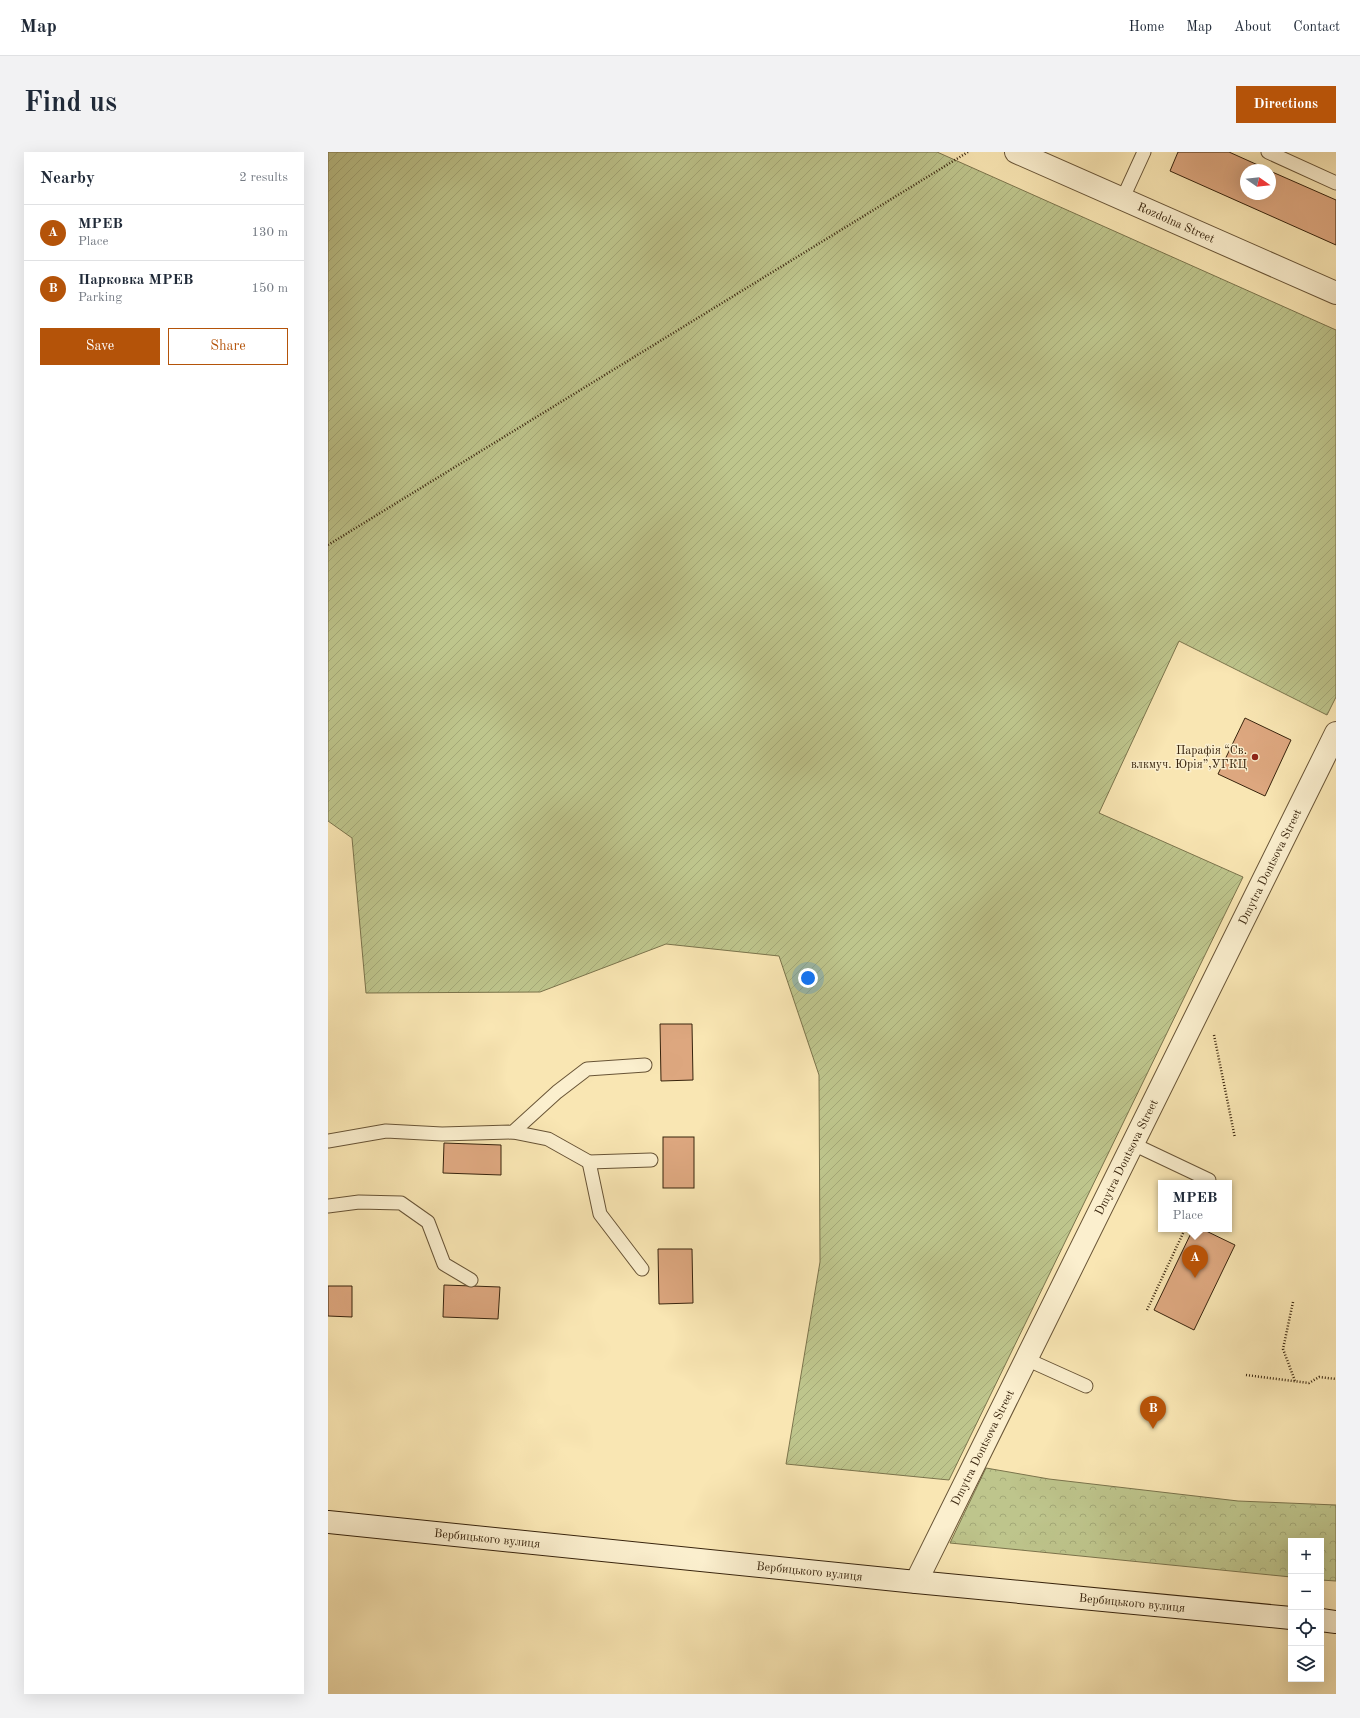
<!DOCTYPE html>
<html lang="en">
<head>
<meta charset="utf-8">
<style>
	body { margin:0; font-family:"Old Standard TT",serif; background:#f2f2f3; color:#1f2937 }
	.controls { position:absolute; right:12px; bottom:12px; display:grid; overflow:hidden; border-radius:0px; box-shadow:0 4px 16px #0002 }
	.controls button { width:36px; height:36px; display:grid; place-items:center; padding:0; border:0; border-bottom:1px solid #e0e1e3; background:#fff; color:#1f2937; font:20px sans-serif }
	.compass { position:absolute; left:912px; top:12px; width:36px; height:36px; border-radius:50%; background:#fff; box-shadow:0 4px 16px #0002; rotate:104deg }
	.you { position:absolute; left:480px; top:826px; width:14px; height:14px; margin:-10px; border:3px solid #fff; border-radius:50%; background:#1a73e8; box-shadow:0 0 0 6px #1a73e833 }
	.badge { display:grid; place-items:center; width:26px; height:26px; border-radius:50%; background:#b45309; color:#fff; font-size:13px; font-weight:700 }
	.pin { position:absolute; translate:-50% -33px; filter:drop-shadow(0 1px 2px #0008) }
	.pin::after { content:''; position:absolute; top:21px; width:14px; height:12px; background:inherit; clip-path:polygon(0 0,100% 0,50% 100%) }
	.popup { position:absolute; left:830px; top:1028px; width:74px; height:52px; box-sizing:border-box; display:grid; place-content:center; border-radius:0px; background:#fff; filter:drop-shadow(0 1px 3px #0005); font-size:13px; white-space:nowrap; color:#747a83 }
	.popup b { font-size:15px; color:#1f2937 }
	.popup::after { content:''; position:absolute; left:50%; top:100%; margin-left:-8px; border:8px solid transparent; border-top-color:#fff }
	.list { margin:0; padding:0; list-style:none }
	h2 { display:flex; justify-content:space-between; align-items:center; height:52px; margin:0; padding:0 16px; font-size:17px }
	h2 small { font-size:13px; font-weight:400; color:#747a83 }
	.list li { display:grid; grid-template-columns:26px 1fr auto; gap:12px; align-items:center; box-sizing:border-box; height:56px; padding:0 16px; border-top:1px solid #e0e1e3 }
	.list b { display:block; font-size:15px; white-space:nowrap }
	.list p { margin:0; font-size:13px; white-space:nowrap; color:#747a83 }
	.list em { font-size:13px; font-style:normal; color:#747a83 }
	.actions { display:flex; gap:8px; padding:12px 16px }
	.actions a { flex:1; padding:9px 0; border:1px solid #b45309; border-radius:0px; text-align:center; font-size:14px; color:#b45309 }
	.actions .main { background:#b45309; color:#fff }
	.icon { flex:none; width:22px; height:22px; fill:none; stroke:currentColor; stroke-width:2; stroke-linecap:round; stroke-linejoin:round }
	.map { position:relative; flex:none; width:1008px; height:1542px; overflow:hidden; border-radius:0px }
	header { display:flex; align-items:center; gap:24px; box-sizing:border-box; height:56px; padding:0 20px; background:#fff; border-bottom:1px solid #e0e1e3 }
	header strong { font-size:19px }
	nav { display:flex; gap:22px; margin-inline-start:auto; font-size:14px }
	.intro { display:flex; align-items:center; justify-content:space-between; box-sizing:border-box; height:96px; padding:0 24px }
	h1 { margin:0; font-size:28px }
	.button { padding:10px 18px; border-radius:0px; background:#b45309; color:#fff; font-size:14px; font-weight:700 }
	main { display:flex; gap:24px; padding:0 24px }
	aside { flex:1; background:#fff; border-radius:0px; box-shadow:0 4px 16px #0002 }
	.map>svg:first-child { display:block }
</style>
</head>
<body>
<header>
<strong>Map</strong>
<nav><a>Home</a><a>Map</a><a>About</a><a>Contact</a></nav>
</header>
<div class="intro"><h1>Find us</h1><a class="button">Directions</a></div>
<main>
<aside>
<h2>Nearby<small>2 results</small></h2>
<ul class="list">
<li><span class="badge">A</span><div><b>МРЕВ</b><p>Place</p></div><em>130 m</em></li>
<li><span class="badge">B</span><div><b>Парковка МРЕВ</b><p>Parking</p></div><em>150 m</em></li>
</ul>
<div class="actions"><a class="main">Save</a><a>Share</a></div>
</aside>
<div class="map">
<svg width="1008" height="1542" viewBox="0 0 1008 1542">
	<defs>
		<pattern id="forest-crowns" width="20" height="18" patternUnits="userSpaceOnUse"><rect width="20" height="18" fill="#bec58c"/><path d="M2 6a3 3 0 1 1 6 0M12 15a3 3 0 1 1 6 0" fill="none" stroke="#a4a978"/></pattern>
		<pattern id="garden-furrows" width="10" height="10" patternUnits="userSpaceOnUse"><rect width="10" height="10" fill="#bec58c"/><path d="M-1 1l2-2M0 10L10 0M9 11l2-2" fill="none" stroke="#a4a978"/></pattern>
	</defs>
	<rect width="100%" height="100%" fill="#f9e6b3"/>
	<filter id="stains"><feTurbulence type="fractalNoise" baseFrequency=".005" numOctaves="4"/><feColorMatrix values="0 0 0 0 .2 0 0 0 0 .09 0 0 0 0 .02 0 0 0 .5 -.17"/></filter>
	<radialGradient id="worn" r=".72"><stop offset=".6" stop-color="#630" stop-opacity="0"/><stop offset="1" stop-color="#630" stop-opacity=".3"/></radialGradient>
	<polygon fill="url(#forest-crowns)" stroke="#7b744c" points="658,1316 721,1327 910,1349 1008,1353 1008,1429 993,1428 993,1389 963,1389 963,1425 622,1391"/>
	<polygon fill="url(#garden-furrows)" stroke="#7b744c" points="0,0 609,0 1008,178 1008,545 999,563 851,489 771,661 915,725 621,1328 458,1312 492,1110 491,923 451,804 338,792 212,840 38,841 24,686 0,669"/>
	<g fill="#dda77f" stroke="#38240d">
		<polygon points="850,0 901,0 941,18 918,18 918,42 942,42 942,19 1008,48 1008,93 842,19"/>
		<polygon points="917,566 963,588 937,644 890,622"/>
		<polygon points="332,872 364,872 365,928 333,929"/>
		<rect x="335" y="985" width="31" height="51"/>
		<polygon points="116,991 173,993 173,1023 115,1021"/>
		<polygon points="865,1077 874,1077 907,1093 866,1178 826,1158"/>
		<polygon points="330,1097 364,1097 365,1151 331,1152"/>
		<polygon points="116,1133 172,1135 170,1167 115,1165"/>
		<polygon points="0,1134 24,1134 24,1165 0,1164"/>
	</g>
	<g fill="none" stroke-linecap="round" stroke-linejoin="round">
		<defs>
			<g id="lane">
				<polyline points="940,0 1008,31"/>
				<polyline points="794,48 816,0"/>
				<polyline points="185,980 220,987 261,1010 323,1008"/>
				<polyline points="0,989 58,979 114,982 185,980 229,940 259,917 317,913"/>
				<polyline points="805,992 881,1028"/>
				<polyline points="261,1010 272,1062 314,1117"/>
				<polyline points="0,1054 31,1050 73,1051 100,1070 116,1112 143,1128"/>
				<polyline points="698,1207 758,1234"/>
			</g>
			<g id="street">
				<path id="s1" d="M688 0 1008 141"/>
				<path id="s2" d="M588 1430 1008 581"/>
			</g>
			<g id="secondary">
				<path id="s3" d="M0 1370 588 1430 963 1466"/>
				<polyline points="993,1468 1008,1470"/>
			</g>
		</defs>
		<use href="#lane" stroke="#685436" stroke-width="15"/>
		<use href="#street" stroke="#685436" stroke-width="24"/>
		<use href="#secondary" stroke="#38240d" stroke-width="24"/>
		<g stroke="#38240d" stroke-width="2.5" stroke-dasharray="1 2" stroke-linecap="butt">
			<polyline points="0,393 640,0"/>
			<polyline points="886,883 907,986"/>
			<polyline points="965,1150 955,1197 967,1229"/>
			<polyline points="819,1158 857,1077"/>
			<polyline points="918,1223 981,1231 991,1225 1008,1227"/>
		</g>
		<use href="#lane" stroke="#fbefce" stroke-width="13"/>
		<use href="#street" stroke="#fbefce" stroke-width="22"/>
		<use href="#secondary" stroke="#fbefce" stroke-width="22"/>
	</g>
	<circle fill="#8f2418" stroke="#fbefce" stroke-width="1.5" cx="927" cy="605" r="4"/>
	<g text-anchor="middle" stroke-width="3" stroke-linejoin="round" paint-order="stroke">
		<g font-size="12" fill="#38240d" stroke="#fbefce">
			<text dy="4" stroke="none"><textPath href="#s1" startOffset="175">Rozdolna Street</textPath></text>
			<text dy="4" stroke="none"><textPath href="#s2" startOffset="798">Dmytra Dontsova Street</textPath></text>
			<text dy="4" stroke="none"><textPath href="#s2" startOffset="474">Dmytra Dontsova Street</textPath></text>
			<text dy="4" stroke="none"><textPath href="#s2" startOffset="150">Dmytra Dontsova Street</textPath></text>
			<text dy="4" stroke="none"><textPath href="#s3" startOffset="160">Вербицького вулиця</textPath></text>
			<text dy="4" stroke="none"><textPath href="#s3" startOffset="484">Вербицького вулиця</textPath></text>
			<text dy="4" stroke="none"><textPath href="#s3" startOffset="808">Вербицького вулиця</textPath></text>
		</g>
		<g font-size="12" fill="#38240d" stroke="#fbefce" text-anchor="end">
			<text x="919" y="602">Парафія “Св.<tspan x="919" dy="14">влкмуч. Юрія”,УГКЦ</tspan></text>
		</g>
	</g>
	<rect width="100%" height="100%" filter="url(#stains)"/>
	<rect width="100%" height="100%" fill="url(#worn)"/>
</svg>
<div class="controls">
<button>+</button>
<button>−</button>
<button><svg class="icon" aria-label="locate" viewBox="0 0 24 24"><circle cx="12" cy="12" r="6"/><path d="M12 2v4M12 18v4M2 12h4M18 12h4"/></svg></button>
<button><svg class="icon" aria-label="layers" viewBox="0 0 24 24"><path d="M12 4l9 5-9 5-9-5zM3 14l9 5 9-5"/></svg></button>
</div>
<svg class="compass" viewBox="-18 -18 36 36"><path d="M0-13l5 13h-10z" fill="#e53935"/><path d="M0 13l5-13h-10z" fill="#747a83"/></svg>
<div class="you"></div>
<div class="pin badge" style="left:867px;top:1126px">A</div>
<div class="popup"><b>МРЕВ</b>Place</div>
<div class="pin badge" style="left:825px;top:1277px">B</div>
</div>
</main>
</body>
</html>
